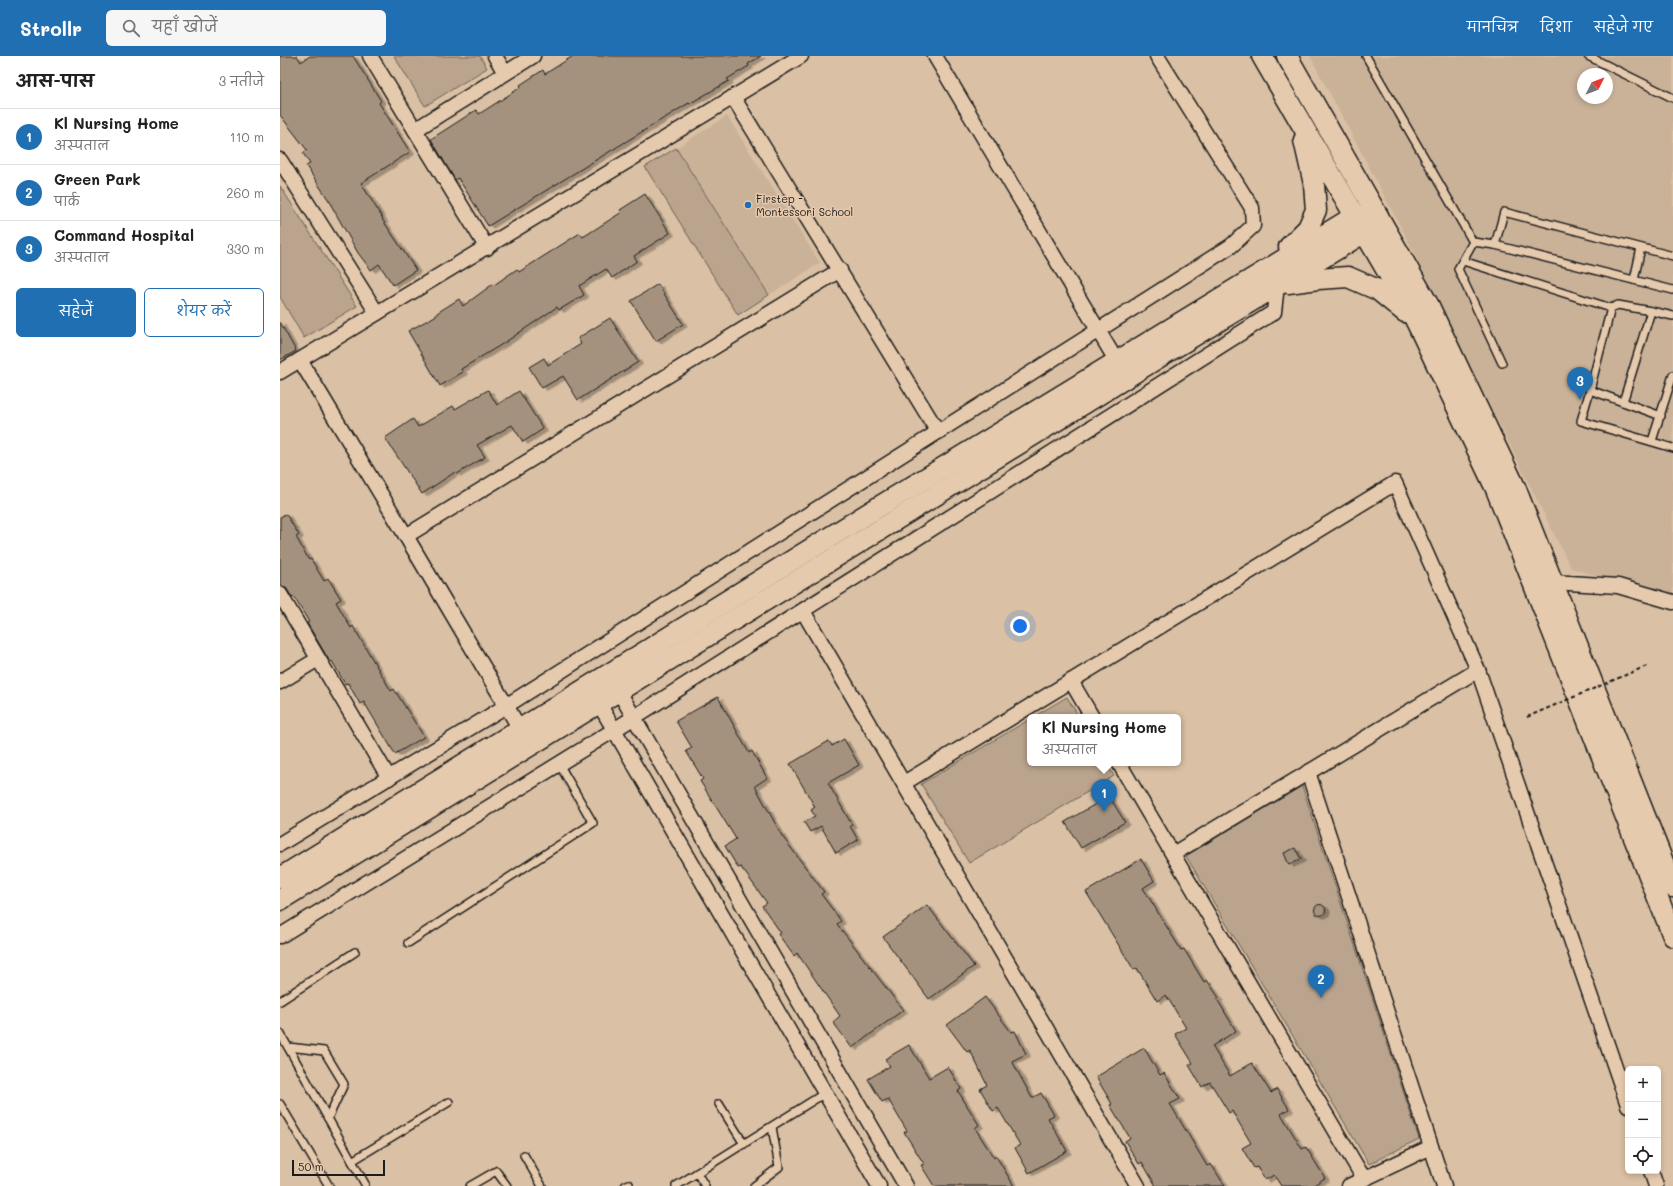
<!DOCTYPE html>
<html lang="hi">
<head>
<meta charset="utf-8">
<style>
	body { margin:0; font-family:Mali,"Playpen Sans Deva",sans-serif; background:#f6f6f6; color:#202124 }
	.controls { position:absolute; right:12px; bottom:12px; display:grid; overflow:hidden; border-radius:6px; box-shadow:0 2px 6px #0003 }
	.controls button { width:36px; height:36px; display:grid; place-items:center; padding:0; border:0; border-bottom:1px solid #e0e0e0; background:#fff; color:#202124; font:20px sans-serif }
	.compass { position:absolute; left:1297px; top:12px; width:36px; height:36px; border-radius:50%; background:#fff; box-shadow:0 2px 6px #0003; rotate:48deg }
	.scale { position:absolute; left:12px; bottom:10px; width:93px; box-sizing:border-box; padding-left:4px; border:2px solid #1c1c1c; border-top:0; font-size:11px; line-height:14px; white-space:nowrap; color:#1c1c1c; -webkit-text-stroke:3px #e6caad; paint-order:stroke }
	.you { position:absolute; left:740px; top:570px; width:14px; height:14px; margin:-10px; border:3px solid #fff; border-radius:50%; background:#1a73e8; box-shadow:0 0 0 6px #1a73e833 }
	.badge { display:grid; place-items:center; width:26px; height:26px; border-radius:50%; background:#1f6fb2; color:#fff; font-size:13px; font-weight:700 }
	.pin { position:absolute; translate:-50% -33px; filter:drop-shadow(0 1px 2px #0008) }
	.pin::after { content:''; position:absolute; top:21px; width:14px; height:12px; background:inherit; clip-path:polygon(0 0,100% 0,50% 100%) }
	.popup { position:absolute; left:747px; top:658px; width:154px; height:52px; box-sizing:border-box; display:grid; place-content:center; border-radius:6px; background:#fff; filter:drop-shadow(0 1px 3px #0005); font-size:13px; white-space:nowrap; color:#757577 }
	.popup b { font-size:15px; color:#202124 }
	.popup::after { content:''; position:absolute; left:50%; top:100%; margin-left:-8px; border:8px solid transparent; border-top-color:#fff }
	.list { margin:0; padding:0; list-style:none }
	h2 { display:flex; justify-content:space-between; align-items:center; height:52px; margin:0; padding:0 16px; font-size:17px }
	h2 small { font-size:13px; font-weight:400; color:#757577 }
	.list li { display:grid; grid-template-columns:26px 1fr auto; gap:12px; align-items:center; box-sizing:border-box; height:56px; padding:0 16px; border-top:1px solid #e0e0e0 }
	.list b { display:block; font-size:15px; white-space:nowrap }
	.list p { margin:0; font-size:13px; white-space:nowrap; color:#757577 }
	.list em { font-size:13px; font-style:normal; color:#757577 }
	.actions { display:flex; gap:8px; padding:12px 16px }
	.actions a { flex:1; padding:9px 0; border:1px solid #1f6fb2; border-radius:6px; text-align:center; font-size:14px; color:#1f6fb2 }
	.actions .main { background:#1f6fb2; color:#fff }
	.icon { flex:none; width:22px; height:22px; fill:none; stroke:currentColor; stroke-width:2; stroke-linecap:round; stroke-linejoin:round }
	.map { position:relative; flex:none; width:1393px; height:1130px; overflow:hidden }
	header { display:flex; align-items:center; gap:24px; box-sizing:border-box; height:56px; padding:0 20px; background:#1f6fb2; color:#fff }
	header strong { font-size:19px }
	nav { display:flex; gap:22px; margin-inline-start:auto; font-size:14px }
	.search { width:280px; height:36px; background:#f6f6f6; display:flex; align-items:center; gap:10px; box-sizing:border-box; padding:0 14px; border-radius:6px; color:#757577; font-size:15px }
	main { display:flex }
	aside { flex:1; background:#fff }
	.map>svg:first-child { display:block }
</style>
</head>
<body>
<header>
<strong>Strollr</strong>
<div class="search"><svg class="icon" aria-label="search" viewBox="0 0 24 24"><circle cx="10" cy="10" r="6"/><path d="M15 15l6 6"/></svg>यहाँ खोजें</div>
<nav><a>मानचित्र</a><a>दिशा</a><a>सहेजे गए</a></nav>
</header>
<main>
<aside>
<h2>आस-पास<small>3 नतीजे</small></h2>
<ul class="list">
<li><span class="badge">1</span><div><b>Kl Nursing Home</b><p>अस्पताल</p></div><em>110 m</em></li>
<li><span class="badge">2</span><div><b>Green Park</b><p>पार्क</p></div><em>260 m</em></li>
<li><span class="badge">3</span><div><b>Command Hospital</b><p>अस्पताल</p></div><em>330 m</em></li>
</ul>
<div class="actions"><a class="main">सहेजें</a><a>शेयर करें</a></div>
</aside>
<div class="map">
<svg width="1393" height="1130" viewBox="0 0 1393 1130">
	<defs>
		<filter id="shadow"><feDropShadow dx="4.5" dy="2.5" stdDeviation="0" flood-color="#0004"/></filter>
	</defs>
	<rect width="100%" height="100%" fill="#dac0a4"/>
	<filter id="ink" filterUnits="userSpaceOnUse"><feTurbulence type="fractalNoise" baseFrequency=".025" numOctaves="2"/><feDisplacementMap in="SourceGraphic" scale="8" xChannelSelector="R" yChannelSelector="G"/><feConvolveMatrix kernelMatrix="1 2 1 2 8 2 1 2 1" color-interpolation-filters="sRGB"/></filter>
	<g filter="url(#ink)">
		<g fill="#cab299" fill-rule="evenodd">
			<path d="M1030 0H1393V542L1291 512 1124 177ZM1303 18H1327V42H1303Z"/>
			<polygon points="447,60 540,207 489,239 396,92"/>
		</g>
		<g fill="#baa48e" stroke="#6b6055">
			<polygon points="114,0 200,0 207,12 145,50"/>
			<polygon points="396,92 489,239 458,259 365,111"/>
			<polygon points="0,130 77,250 24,282 0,241"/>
			<polygon points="787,641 799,661 753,661"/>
			<polygon points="750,663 750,707 826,707 834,720 689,807 641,728"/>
			<polygon points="1022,730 1139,1083 1089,1108 906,800"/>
		</g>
		<g fill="#a5927e" stroke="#1c1c1c" filter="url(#shadow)">
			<polygon points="0,0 17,0 21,6 30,0 73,0 101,45 99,47 130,96 81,127 103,163 102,163 136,214 113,229 99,208 91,214 78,197 51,149 52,149 26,110 30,108 23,97 27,94 0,59"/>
			<polygon points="293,0 481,0 468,8 469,10 447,23 449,25 409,48 409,47 208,170 178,122 175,124 151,83 196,54 199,58 221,44 241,31 240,29 263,14 265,18"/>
			<polygon points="365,138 390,177 354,200 357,205 332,222 326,213 299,230 304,239 279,254 277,251 224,287 181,313 183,316 160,330 128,275 157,259 157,257 179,243 183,250 213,228 214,229 237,213 239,216 300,177 303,181 342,156 340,154"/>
			<polygon points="378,228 403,268 376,285 351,245"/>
			<polygon points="330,262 358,306 298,344 283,320 262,332 249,311 264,302 268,309 301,288 298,282"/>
			<polygon points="0,266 16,295 0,304"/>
			<polygon points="208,334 217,349 239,335 263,373 243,386 232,369 197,389 205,401 177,418 175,416 142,438 105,382 133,363 138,371 173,350 175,353"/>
			<polygon points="6,458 19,479 16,481 29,504 31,503 44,525 48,522 61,543 56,546 71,572 73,570 111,635 114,633 144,681 115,698 84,646 80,648 68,627 65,628 52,605 50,606 27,567 29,566 14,541 12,542 7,533 0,528 0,461"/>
			<polygon points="438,641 469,697 472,695 487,722 475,730 502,780 544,836 541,838 561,865 557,868 623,954 572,992 553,966 560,960 517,897 514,900 498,878 501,877 482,850 487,847 461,811 458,812 445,790 456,783 420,725 423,723 406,695 412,692 396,665"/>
			<polygon points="564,683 579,709 548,727 572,769 570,770 578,784 556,797 541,770 530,776 524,766 535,760 531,754 535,751 510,708 549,685 552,690"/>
			<polygon points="829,740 845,766 801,792 785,766"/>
			<polygon points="1015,792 1021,803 1009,809 1004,797"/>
			<polygon points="861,803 874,825 863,832 901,894 904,893 924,926 927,924 939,942 937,943 956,975 932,990 950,1020 972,1007 991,1037 997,1033 1009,1053 1001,1058 1022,1093 1026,1091 1045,1122 1032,1130 1001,1130 994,1119 985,1124 977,1111 974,1112 962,1092 971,1087 952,1055 949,1057 930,1026 922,1031 909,1009 913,1007 895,978 906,972 886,939 877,945 857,912 854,914 806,836"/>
			<circle cx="1040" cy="854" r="5.5"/>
			<polygon points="647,849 694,910 649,943 603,881"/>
			<polygon points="705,941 731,976 735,975 746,998 732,1005 752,1042 761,1037 774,1059 768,1062 787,1095 749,1117 735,1092 740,1089 718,1052 713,1055 700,1033 707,1029 690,994 687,996 667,969"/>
			<polygon points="629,989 649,1022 668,1011 681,1033 678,1035 699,1069 695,1072 714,1102 716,1100 734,1130 654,1130 641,1109 644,1108 624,1076 627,1075 608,1043 602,1046 588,1023 610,1010 605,1003"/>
			<polygon points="864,992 880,1019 884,1017 900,1043 890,1048 908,1078 927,1110 931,1108 945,1130 876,1130 862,1106 859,1108 845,1085 850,1082 830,1049 832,1048 816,1021"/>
		</g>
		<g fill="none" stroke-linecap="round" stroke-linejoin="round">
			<defs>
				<g id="lane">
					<polyline points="1086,0 1193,186 1215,189 1393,234"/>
					<polyline points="1308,0 1393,42"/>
					<polyline points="1193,186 1178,213 1222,307"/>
					<polyline points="1215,189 1224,156 1393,200"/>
					<polyline points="1183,205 1331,252 1310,334 1343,346"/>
					<polyline points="1354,224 1361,192"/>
					<polyline points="1331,252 1338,249 1371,255"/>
					<polyline points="1310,334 1301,365 1393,392"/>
					<polyline points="1381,360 1343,346 1371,255 1393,260"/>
					<polyline points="1372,385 1393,319"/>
					<polyline points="128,887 313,767 279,708"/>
					<polyline points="0,945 75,896"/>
					<polyline points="0,977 85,1128"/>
					<polyline points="8,991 44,995 64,1028 48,1062"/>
					<polyline points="0,1048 49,1130"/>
					<polyline points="439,1048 464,1088"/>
					<polyline points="244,1099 262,1130"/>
					<polyline points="72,1105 169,1046"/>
					<polyline points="417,1117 425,1130"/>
					<polyline points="190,1130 216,1115 227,1130"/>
					<polyline points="345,1130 349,1128"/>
					<polyline points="396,1130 545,1037"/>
					<polyline points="474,1130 499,1111 492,1071"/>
				</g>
				<g id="street">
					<polyline points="90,0 207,192"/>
					<polyline points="215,0 225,17"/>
					<polyline points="655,0 837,306"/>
					<polyline points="453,41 658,376"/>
					<polyline points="135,74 253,0"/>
					<polyline points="0,104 97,257"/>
					<polyline points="20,304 126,480 240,673"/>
					<polyline points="0,316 521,0"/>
					<polyline points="126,480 560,214"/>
					<polyline points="1272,526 1338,530 1393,546"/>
					<polyline points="0,538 109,722"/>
					<polyline points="523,555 858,1130"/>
					<polyline points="791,625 812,661"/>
					<polyline points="0,626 38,603"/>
					<polyline points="334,627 626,1130"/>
					<polyline points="314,639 599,1130"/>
					<polyline points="839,707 1084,1123"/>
					<polyline points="1028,716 1164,1130"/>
					<polyline points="624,727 1115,427 1198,614 1348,1049"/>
					<polyline points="0,788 226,650 951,190 973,170 972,152 877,0"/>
					<polyline points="893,798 1198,614"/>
					<polyline points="0,880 334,674 994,256 997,229"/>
					<polyline points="1371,1115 1376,1130"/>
					<polyline points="1069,1130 1151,1091"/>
				</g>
				<g id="secondary">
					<polyline points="982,0 1135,263 1216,433 1393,880"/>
					<polyline points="1007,0 1149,250 1235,431 1393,831"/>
					<polyline points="1009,191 1028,172 1036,154 1034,128 1024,84"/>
					<polyline points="1008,227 1038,223 1068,221 1098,234 1125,256"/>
					<polyline points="0,822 592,455 1075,160 1098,160"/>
					<polyline points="0,844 894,292 1085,176 1098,160"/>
				</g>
			</defs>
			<use href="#lane" stroke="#1c1c1c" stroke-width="10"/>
			<use href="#street" stroke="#1c1c1c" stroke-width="17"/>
			<use href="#secondary" stroke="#1c1c1c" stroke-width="23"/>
			<use href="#lane" stroke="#e6caad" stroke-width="7"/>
			<use href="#street" stroke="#e6caad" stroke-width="14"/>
			<use href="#secondary" stroke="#e6caad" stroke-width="20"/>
			<polyline stroke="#1c1c1c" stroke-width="2" stroke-dasharray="4 3" stroke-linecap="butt" points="1247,661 1369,609"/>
		</g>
	</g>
	<circle fill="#1f6fb2" stroke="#e6caad" stroke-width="1.5" cx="468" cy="149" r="4"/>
	<g text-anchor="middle" stroke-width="3" stroke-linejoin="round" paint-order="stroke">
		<g font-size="11" fill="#1c1c1c" stroke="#e6caad" text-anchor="start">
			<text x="476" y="147">Firstep -<tspan x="476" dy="13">Montessori School</tspan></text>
		</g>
	</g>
</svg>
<div class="controls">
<button>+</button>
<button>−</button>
<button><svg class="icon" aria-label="locate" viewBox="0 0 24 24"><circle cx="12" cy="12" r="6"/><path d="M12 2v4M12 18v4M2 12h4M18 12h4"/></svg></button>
</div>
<svg class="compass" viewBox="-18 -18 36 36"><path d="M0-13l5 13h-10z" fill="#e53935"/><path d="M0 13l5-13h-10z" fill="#757577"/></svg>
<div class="scale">50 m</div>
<div class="you"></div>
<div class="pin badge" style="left:824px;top:756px">1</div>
<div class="popup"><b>Kl Nursing Home</b>अस्पताल</div>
<div class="pin badge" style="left:1041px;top:942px">2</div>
<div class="pin badge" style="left:1300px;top:344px">3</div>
</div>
</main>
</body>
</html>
